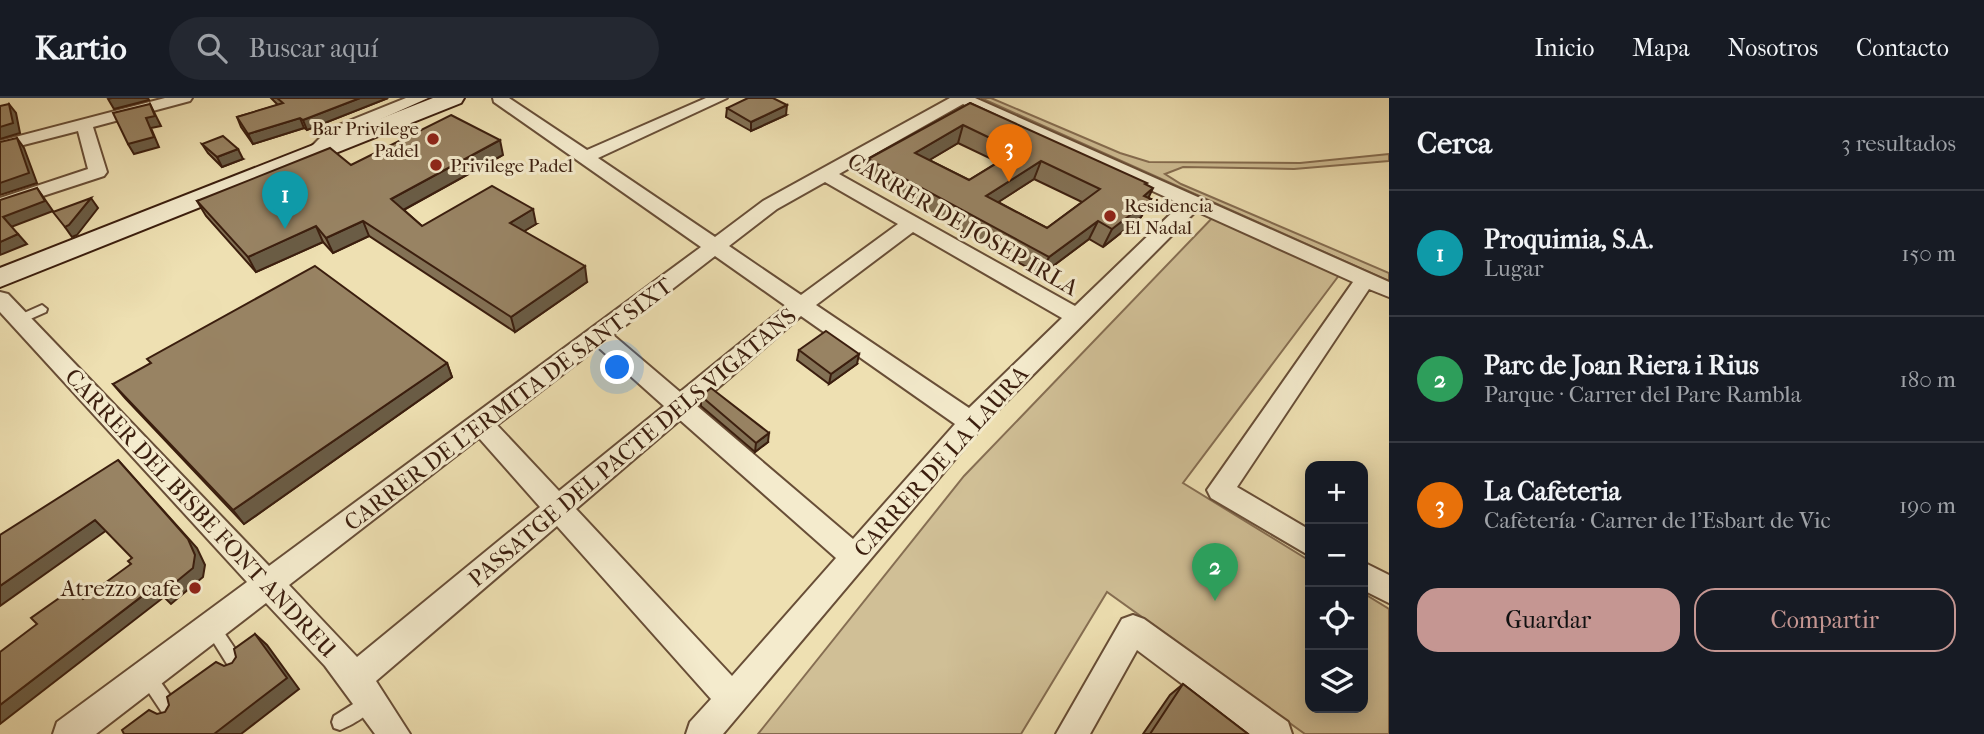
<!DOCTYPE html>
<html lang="es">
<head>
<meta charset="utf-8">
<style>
	body { margin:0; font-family:"IM FELL French Canon",serif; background:#242831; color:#f1f3f6 }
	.controls { position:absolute; right:21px; bottom:21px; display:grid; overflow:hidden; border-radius:14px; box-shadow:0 4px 18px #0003 }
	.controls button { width:63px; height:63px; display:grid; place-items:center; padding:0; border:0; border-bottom:2px solid #363941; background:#171b24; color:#f1f3f6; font:35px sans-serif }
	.you { position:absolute; left:618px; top:270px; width:24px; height:24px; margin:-18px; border:5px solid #fff; border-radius:50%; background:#1a73e8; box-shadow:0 0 0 10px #1a73e833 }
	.badge { display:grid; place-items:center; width:46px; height:46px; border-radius:50%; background:#c59692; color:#fff; font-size:23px; font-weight:700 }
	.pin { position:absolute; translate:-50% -58px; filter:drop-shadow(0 2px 4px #0008) }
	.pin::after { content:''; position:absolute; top:37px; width:24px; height:21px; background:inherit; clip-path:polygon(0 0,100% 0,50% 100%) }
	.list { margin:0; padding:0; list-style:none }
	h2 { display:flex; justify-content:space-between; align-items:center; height:91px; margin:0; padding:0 28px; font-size:30px }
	h2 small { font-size:23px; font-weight:400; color:#9ea1a6 }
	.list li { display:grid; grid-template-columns:46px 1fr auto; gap:21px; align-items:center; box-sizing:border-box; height:126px; padding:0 28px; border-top:2px solid #363941 }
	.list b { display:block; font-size:26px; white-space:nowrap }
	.list p { margin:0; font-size:23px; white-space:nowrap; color:#9ea1a6 }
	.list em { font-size:23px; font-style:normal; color:#9ea1a6 }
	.actions { display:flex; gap:14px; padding:21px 28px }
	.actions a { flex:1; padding:16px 0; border:2px solid #c59692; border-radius:21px; text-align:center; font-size:24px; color:#c59692 }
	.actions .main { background:#c59692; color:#111 }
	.icon { flex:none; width:38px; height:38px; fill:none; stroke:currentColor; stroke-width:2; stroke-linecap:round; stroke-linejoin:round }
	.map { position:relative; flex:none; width:1389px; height:636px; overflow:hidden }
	header { display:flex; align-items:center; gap:42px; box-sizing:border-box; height:98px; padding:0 35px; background:#171b24; border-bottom:2px solid #363941 }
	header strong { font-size:33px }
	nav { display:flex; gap:38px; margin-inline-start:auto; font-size:24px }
	.search { width:490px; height:63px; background:#242831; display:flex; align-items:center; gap:18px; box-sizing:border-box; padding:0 24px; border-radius:38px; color:#9ea1a6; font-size:26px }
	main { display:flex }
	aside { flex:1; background:#171b24 }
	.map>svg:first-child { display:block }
</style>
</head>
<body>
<header>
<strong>Kartio</strong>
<div class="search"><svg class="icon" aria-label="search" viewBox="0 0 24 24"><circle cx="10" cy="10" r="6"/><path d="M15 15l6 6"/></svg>Buscar aquí</div>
<nav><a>Inicio</a><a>Mapa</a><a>Nosotros</a><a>Contacto</a></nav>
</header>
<main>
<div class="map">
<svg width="1389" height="636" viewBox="0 0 1389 636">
	<rect width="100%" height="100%" fill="#eee0b2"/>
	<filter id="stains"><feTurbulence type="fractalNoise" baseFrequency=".00286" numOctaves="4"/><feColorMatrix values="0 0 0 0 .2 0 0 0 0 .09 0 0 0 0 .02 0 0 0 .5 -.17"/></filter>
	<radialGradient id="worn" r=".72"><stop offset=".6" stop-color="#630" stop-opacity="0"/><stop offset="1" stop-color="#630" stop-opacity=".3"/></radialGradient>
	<g fill="#d0bf96" stroke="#866e52" stroke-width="2">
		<polygon points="981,0 991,0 1120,55 1149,64 1300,65 1389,56 1389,63 1294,71 1183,69 1165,76 1181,86 1389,175 1389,183"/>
		<polygon points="1217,115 1343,172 1183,385 1310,463 1310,610 1363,610 1363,495 1389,511 1389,636 1305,636 1107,494 1021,636 758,636 964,378"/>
	</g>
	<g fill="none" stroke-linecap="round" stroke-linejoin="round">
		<defs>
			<g id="lane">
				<polygon points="42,207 47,211 46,214 19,226 14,222 15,219"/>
				<polygon points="212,522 217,524 244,564 246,569 244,574 238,577 232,574 207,534 204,529 207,524"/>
				<polygon points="147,570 153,573 179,610 181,616 179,622 173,624 167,622 141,583 139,578 141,573"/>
				<path d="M369 596 375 598 377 604C372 616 352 627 340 632L334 630 332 624 334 618Z"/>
			</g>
			<g id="street">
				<polygon points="165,0 192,0 190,3 93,29 107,74 104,78 0,112 0,100 88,71 78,33 0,53 0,43"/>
				<polygon points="406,0 428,0 341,39 324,55 312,55 309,51 329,31"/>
				<path d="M493 0H509L587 52 706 0H727L598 60 715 139 763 103 950 0H975L1389 184V199L1369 191 1237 389 1310 432V458L1211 400 1207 392 1353 184 1196 113 988 322 723 636H686L690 624 711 601 557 428 376 583 410 636H375L325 568 266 505 96 636H53L57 624 247 484 0 214V194L8 196 269 468 701 149 494 4ZM963 6 1181 106 1075 208 839 76ZM825 84 898 126 801 197 729 148 777 111ZM913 134 1062 220 969 310 816 207ZM715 158 786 208 680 294 613 237ZM801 218 955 326 853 441 697 308ZM598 249 664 308 559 393 497 327ZM680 322 836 460 732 578 576 411ZM479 340 540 409 357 559 289 487Z"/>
				<polygon points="1363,464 1389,477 1389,505 1363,492"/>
				<polygon points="1133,517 1144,521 1288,624 1292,636 1249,636 1137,552 1090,636 1056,636 1122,521"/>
			</g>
			<polygon id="secondary" points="433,0 464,0 461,5 0,189 0,170"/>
		</defs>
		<use href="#lane" stroke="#684e37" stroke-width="4"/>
		<use href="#street" stroke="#684e37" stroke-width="4"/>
		<use href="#secondary" stroke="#3b1e0e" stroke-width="4"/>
		<use href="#lane" fill="#f4ebcd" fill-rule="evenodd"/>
		<use href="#street" fill="#f4ebcd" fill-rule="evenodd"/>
		<use href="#secondary" fill="#f4ebcd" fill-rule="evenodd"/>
	</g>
	<g fill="#837155" stroke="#3b1e0e" stroke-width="2" fill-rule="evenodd">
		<polygon points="271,0 388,0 307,32 304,30 253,46 241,29 237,19 278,7"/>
		<path d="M970 5 1146 87 1148 100 1151 101 1141 119 1103 149 1089 141 1041 177 864 79 868 61ZM958 45 998 64 969 82 929 62ZM1034 81 1082 104 1047 130 998 104Z"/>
		<polygon points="727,10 786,17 751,33 726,19"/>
		<polygon points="202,46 243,61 222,69 208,55"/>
		<polygon points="503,57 404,112 422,128 536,126 524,133 587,184 515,234 369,138 333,155 323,144 256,174 206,118 197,103 351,67"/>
		<polygon points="799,252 857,266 829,286 797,262"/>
		<polygon points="447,265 452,279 244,426 125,300 113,286"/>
		<polygon points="701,298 768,344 755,354 701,308"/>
		<polygon points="1183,586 1248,636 1143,636 1170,597"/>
	</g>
	<g fill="#6a5c45" stroke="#3b1e0e" stroke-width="2">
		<polygon points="112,0 148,0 149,2 114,11 108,1"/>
		<polygon points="360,0 388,0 307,32 303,22"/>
		<polygon points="9,6 16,15 20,35 0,41 0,29"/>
		<polygon points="150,6 161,28 151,30 159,49 134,56 128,46 146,20"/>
		<polygon points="787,7 786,17 751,33 751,24"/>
		<polygon points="300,20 304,30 253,46 248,36"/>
		<polygon points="963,27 958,45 911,73 915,55"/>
		<polygon points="17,40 24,50 37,85 0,97 0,85"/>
		<polygon points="500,42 503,57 396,116 391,101"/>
		<polygon points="238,51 243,61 222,69 217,59"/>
		<polygon points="1041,63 1034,81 980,116 986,98"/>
		<polygon points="37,90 53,113 11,129 3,119"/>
		<polygon points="1153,90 1146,105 1151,101 1141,119 1103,149 1112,131 1144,98"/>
		<polygon points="91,100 98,110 77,137 72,139 65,129"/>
		<polygon points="533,111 536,126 513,140 510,125"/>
		<polygon points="363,123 369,138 333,155 326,140"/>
		<polygon points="1098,123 1089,141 1041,177 1049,159"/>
		<polygon points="316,128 323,144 256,174 248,159"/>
		<polygon points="18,136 27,146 0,157 0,144"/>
		<polygon points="585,168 587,184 515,234 511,219"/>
		<polygon points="859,256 857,266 829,286 831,276"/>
		<polygon points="447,265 452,279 244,426 233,412"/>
		<polygon points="769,335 768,344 755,354 756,345"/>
		<polygon points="118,362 197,450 205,467 203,479 171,506 164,499 0,626 0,607 154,489"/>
		<polygon points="95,422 107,432 0,508 0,488"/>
		<polygon points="255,536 267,547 299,591 241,636 214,636"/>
	</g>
	<g fill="#988363" stroke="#3b1e0e" stroke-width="2" fill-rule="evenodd">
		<polygon points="277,0 360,0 303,22 300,20 248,36 237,19 283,5"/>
		<polygon points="748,0 773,0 787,7 751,24 727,10"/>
		<path d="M970 5 1147 85 1145 86 1153 90 1144 98 1151 101 1112 131 1098 123 1049 159 868 61ZM963 27 1017 53 969 82 915 55ZM1041 63 1100 91 1047 130 986 98Z"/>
		<polygon points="9,6 13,25 0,29 0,8"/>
		<polygon points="150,6 155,18 146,20 154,39 128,46 113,15"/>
		<polygon points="451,17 500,42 391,101 422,128 492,88 533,111 510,125 585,168 511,219 363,123 326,140 316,128 248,159 197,103 330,50 351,67"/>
		<polygon points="223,38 238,51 217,59 202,46"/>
		<polygon points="17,40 29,75 0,85 0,44"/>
		<polygon points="37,90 45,103 3,119 18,136 0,144 0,102"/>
		<polygon points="91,100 69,127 65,129 53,114"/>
		<polygon points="315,168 447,265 233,412 113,286 151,265 147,261"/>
		<polygon points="826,233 859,256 831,276 799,252"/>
		<polygon points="711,290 769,335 756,345 701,298"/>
		<polygon points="118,362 188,441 195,457 193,470 160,497 154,489 0,607 0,554 37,526 31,520 72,491 83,501 131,466 128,463 132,460 95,422 0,488 0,437"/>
		<polygon points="255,536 287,580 214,636 124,636 122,632 149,612 157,616 165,614 169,607 167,599 216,564 224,568 232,565 236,559 234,551"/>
		<polygon points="1183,586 1248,636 1150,636"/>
	</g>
	<g fill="#8f2418" stroke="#f4ebcd" stroke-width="2.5">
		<circle cx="433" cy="41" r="7"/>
		<circle cx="436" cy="67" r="7"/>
		<circle cx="1110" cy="118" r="7"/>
		<circle cx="195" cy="490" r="7"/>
	</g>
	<g text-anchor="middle" stroke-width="6" stroke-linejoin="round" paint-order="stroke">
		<g font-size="19" fill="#3b1e0e" stroke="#f4ebcd" text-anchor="start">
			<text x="419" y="37" text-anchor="end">Bar Privilege<tspan x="419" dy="22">Padel</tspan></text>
			<text x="450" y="74">Privilege Padel</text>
			<text x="1124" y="114">Residencia<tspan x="1124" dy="22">El Nadal</tspan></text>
		</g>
		<g font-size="23" fill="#3b1e0e" stroke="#f4ebcd">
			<text transform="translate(963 126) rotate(30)" y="8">CARRER DE JOSEP IRLA</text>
			<text transform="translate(508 306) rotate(-37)" y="8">CARRER DE L'ERMITA DE SANT SIXT</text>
			<text transform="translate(632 349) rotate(-40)" y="8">PASSATGE DEL PACTE DELS VIGATANS</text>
			<text transform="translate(941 363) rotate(-48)" y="8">CARRER DE LA LAURA</text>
			<text transform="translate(201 415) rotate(47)" y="8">CARRER DEL BISBE FONT ANDREU</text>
		</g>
		<g font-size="23" fill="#3b1e0e" stroke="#f4ebcd" text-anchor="end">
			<text x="181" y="498">Atrezzo cafe</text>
		</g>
	</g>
	<rect width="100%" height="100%" filter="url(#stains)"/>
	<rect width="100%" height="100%" fill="url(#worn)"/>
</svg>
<div class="controls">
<button>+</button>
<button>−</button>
<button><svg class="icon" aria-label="locate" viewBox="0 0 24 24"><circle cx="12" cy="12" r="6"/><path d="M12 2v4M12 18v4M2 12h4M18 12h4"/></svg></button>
<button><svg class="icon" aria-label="layers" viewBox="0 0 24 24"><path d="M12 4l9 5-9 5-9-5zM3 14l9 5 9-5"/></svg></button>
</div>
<div class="you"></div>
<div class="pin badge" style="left:285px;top:131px;background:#0f9aa8">1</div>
<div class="pin badge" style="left:1215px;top:503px;background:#2e9e5b">2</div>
<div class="pin badge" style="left:1009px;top:84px;background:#e8710a">3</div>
</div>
<aside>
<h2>Cerca<small>3 resultados</small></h2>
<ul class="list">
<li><span class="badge" style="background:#0f9aa8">1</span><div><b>Proquimia, S.A.</b><p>Lugar</p></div><em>150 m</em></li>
<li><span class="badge" style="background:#2e9e5b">2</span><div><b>Parc de Joan Riera i Rius</b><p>Parque · Carrer del Pare Rambla</p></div><em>180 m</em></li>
<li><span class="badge" style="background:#e8710a">3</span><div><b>La Cafeteria</b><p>Cafetería · Carrer de l'Esbart de Vic</p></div><em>190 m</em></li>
</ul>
<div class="actions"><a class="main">Guardar</a><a>Compartir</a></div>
</aside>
</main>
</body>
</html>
